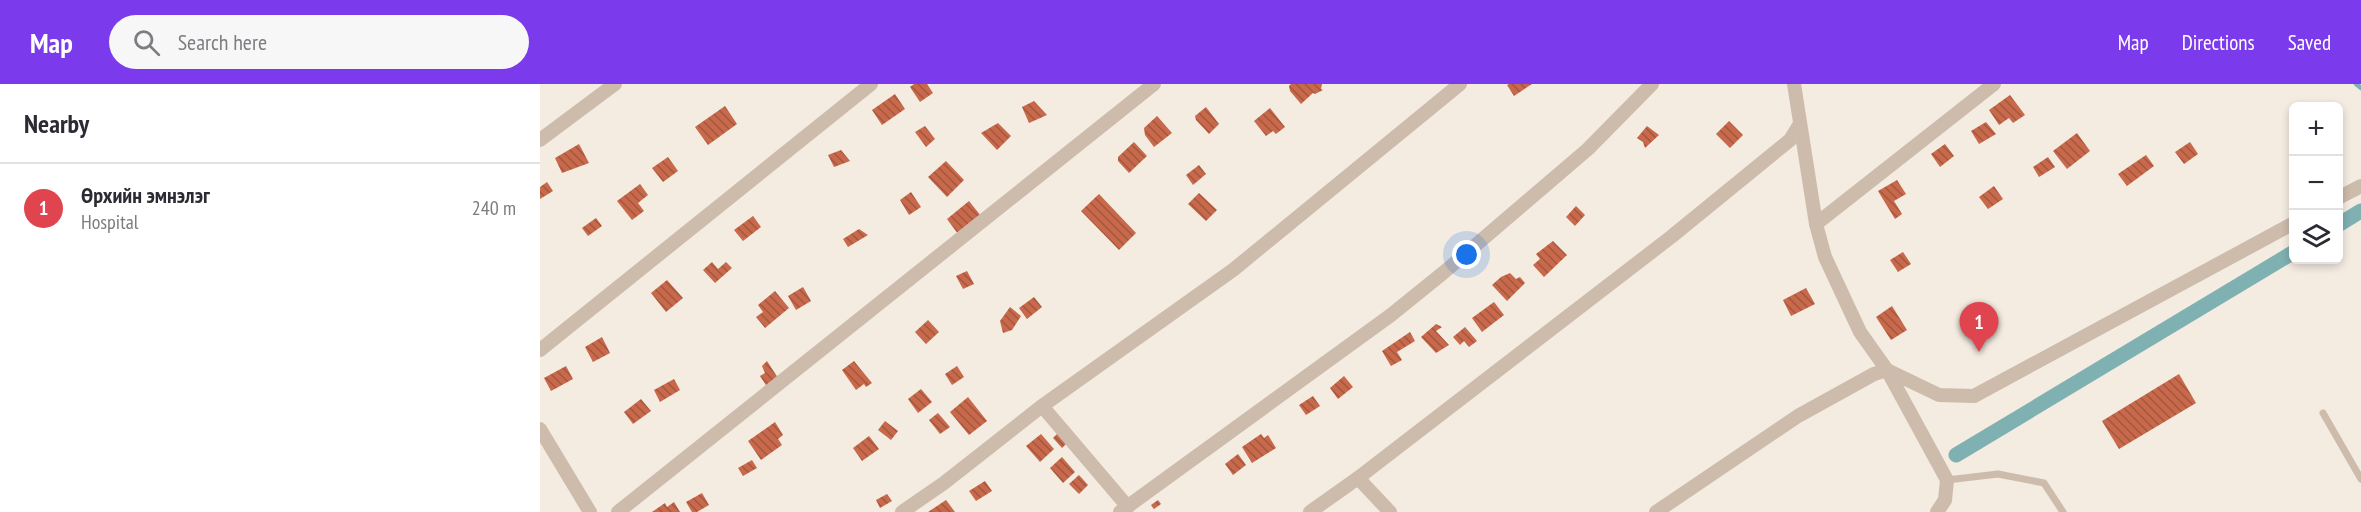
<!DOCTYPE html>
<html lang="en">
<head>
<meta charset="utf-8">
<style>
	body { margin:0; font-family:"PT Sans Narrow",sans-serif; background:#f7f7f7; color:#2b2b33 }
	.controls { position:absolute; right:18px; top:18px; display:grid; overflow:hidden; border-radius:9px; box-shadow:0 3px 9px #0003 }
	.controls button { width:54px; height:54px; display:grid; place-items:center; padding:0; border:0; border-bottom:2px solid #e1e1e2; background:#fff; color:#2b2b33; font:30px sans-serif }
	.you { position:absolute; left:927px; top:171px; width:21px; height:21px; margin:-15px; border:4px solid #fff; border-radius:50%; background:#1a73e8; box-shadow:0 0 0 9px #1a73e833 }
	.badge { display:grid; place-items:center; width:39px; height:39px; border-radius:50%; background:#7c3aed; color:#fff; font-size:20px; font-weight:700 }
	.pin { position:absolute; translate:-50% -50px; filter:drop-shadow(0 2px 3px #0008) }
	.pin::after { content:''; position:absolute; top:32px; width:21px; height:18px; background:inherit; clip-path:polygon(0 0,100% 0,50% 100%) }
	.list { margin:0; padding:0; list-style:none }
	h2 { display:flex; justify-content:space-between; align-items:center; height:78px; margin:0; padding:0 24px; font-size:26px }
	h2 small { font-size:20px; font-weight:400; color:#7c7c81 }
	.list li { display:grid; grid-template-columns:39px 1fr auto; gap:18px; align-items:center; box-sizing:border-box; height:90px; padding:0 24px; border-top:2px solid #e1e1e2 }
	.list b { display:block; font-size:22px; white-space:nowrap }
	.list p { margin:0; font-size:20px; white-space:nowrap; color:#7c7c81 }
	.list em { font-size:20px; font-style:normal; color:#7c7c81 }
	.icon { flex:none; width:33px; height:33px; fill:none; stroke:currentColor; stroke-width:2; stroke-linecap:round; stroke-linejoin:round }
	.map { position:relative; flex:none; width:1821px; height:428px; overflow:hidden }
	header { display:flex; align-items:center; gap:36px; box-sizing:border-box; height:84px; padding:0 30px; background:#7c3aed; color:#fff }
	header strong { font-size:28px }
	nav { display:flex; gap:33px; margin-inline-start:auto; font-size:21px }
	.search { width:420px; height:54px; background:#f7f7f7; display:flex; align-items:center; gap:15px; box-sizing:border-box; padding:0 21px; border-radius:33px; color:#7c7c81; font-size:22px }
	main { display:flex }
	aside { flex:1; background:#fff }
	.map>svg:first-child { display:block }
</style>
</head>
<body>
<header>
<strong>Map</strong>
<div class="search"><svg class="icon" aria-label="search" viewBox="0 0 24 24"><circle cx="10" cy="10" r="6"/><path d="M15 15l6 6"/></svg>Search here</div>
<nav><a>Map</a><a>Directions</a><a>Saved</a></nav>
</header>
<main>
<aside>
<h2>Nearby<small></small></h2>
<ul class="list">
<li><span class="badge" style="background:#e0444e">1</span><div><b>Өрхийн эмнэлэг</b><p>Hospital</p></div><em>240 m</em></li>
</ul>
</aside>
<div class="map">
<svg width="1821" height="428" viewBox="0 0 1821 428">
	<defs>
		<pattern id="building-back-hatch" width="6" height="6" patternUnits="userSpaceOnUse" patternTransform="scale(1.5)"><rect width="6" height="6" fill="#c8694b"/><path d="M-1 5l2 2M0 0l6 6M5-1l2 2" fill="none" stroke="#a4573f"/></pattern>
	</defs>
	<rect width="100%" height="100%" fill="#f4ebe1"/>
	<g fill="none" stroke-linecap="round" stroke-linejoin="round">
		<polyline stroke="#7fb0b2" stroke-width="4.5" points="1816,0 1821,4"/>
		<g stroke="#7fb0b2" stroke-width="15">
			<polyline points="1798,141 1821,127"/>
			<polyline points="1416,371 1754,168"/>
		</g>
	</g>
	<g fill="url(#building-back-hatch)">
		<polygon points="374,0 387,0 393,9 380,18 370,3"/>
		<polygon points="751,0 782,0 781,5 783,6 775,10 773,9 761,20 750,7 749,2"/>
		<polygon points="969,0 992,0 974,12 967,1"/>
		<polygon points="355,10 365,25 342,41 332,26"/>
		<polygon points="1470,11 1485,31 1473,39 1469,34 1459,41 1449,26"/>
		<polygon points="494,17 507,31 489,39 482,23"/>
		<polygon points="185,22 197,40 168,61 155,43"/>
		<polygon points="666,23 679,40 669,50 656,36 655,32"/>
		<polygon points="730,24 745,43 736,50 733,47 726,52 714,37"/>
		<polygon points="617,32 632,49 614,63 605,51 604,44"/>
		<polygon points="1189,37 1203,51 1190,64 1176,50"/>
		<polygon points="1446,38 1456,50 1439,60 1431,47"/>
		<polygon points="458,39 471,52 457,66 441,49"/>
		<polygon points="385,42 395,55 386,63 375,48"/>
		<polygon points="1107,42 1119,51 1105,64 1103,58 1097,54"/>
		<polygon points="1537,49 1550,67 1527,85 1513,67"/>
		<polygon points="594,58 607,72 589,89 578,77 578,73"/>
		<polygon points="1650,58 1658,70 1644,80 1635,68"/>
		<polygon points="39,60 49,79 22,89 15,74"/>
		<polygon points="1405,60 1414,72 1400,83 1391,70"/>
		<polygon points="301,66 310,77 294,83 288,71"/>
		<polygon points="1606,71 1614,82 1587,102 1578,90"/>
		<polygon points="128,73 138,87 123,98 112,84"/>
		<polygon points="1508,73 1515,83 1499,93 1493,83"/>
		<polygon points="406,77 424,96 407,113 388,93"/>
		<polygon points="659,81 666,90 653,101 646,91"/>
		<polygon points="1357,96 1366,110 1354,117 1362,130 1355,135 1338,107"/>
		<polygon points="7,98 13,107 0,115 0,103"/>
		<polygon points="100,100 108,111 98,119 104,127 92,136 77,117"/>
		<polygon points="1454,102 1463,115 1448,125 1439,113"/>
		<polygon points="371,108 381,123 369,131 360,116"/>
		<polygon points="659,109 677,126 666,137 648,120"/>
		<polygon points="559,110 596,149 579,166 541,127"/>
		<polygon points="429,117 441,132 418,150 407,135"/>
		<polygon points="1036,122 1045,131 1035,142 1026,133"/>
		<polygon points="213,132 221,143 203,157 194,146"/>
		<polygon points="56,134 62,142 48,152 42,144"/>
		<polygon points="319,145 328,151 308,163 303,155"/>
		<polygon points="1013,157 1027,171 1004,193 993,181 1000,175 996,170"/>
		<polygon points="1363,168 1371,180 1358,188 1350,176"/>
		<polygon points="172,178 178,185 186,178 192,184 175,199 163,186"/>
		<polygon points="427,187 434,200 423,205 416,192"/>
		<polygon points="970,189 976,195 980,193 985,199 967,217 952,201 961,193"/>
		<polygon points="127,196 143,214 126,228 111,209"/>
		<polygon points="263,203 271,217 256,226 248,212"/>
		<polygon points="1266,204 1275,220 1251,232 1243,216"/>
		<polygon points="235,207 249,224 225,244 216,233 223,228 218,221"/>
		<polygon points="494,213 502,223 487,235 479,224"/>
		<polygon points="954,218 964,231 942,248 932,234"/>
		<polygon points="1352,222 1367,246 1351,256 1336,233"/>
		<polygon points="470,223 481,232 472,246 463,249 460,237"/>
		<polygon points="388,236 399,248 386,260 375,248"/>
		<polygon points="896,240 902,243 896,247 909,261 896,269 881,253"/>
		<polygon points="925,243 937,257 929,263 924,257 920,261 913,253"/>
		<polygon points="870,248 875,257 857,268 862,276 851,282 842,267"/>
		<polygon points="62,253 70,269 53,278 45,263"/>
		<polygon points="227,277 240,297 229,306 220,292 225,289 222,282"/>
		<polygon points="314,277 332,299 326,303 324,300 316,306 302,286"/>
		<polygon points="26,282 33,295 11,307 4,294"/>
		<polygon points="417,282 424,293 412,301 405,290"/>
		<polygon points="1639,290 1656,319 1579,365 1562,337"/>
		<polygon points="804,292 813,303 798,315 790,304"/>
		<polygon points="134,295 140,306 120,318 114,306"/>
		<polygon points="381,305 392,318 378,329 368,315"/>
		<polygon points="773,312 780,322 766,331 759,321"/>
		<polygon points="428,313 447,337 429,351 410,328"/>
		<polygon points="101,315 111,327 93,340 84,328"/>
		<polygon points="398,329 410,343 400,350 389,336"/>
		<polygon points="345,337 358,347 351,356 338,346"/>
		<polygon points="235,338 243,351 238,355 242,361 221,376 208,357"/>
		<polygon points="520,347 529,357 522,364 513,354"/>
		<polygon points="501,350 514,365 500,378 486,362"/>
		<polygon points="721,350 724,354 728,351 736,364 712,379 702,363"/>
		<polygon points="329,352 339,365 322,377 313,364"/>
		<polygon points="698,370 706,381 693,391 685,380"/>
		<polygon points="522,373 535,388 523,399 510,384"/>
		<polygon points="212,376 217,384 203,392 198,384"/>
		<polygon points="539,391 548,401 539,410 529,400"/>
		<polygon points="445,397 452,407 436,417 429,407"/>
		<polygon points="162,409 169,421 157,428 152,428 146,418"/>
		<polygon points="347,410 352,417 340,424 336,416"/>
		<polygon points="406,416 415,428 388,428"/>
		<polygon points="618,416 621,420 614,425 611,421"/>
		<polygon points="134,418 140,428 112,428 125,419 127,423"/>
	</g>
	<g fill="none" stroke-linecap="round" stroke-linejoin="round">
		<g stroke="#cdbbac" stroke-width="7">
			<polyline points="1783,329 1821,395"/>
			<polyline points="1407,396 1458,390 1504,399 1523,428"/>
		</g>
		<g stroke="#cdbbac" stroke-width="14">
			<polyline points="1254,0 1276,140 1285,173 1320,248 1347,286 1407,396 1405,416 1397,428"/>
			<polyline points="0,56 75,0"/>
			<polyline points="1798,114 1821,102"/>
			<polyline points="1276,140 1454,0"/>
			<polyline points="0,266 331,0"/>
			<polyline points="502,322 588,423"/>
			<polyline points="0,345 50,428"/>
			<polyline points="818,394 850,428"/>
			<polyline points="78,428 614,0"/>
			<polyline points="362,428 404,399 502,322 693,186 920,0"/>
			<polyline points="580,428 851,231 903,189 1048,65 1112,0"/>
			<polyline points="770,428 818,394 1131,153 1250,56 1260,40"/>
			<polyline points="1116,428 1258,332 1334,290 1347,286 1399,311 1434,312 1754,139"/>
		</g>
	</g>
</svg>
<div class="controls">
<button>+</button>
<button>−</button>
<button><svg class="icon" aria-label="layers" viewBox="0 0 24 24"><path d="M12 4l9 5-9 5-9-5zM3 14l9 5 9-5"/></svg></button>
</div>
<div class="you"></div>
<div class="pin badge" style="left:1439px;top:268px;background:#e0444e">1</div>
</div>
</main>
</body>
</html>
